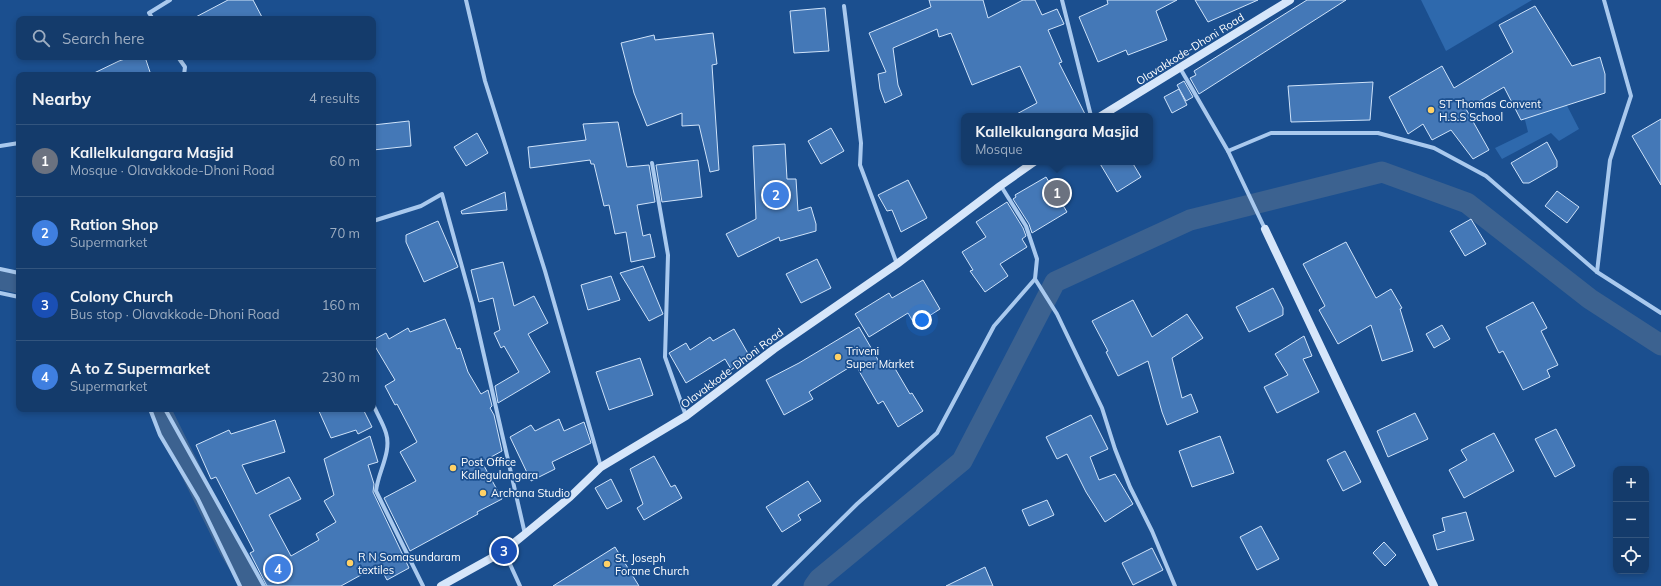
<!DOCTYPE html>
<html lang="en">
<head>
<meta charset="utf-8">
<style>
	body { margin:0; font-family:Mulish,sans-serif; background:#1d4271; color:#f1f3f6 }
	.controls { position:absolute; right:12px; bottom:12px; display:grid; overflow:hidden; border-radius:8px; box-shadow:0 2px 6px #0003 }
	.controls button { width:36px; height:36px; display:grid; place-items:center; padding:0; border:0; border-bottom:1px solid #33557e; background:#143b6b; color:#f1f3f6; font:20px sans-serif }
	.you { position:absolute; left:922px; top:320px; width:14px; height:14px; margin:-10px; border:3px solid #fff; border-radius:50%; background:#1a73e8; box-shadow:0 0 0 6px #1a73e833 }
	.badge { display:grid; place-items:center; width:26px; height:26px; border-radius:50%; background:#d6ab8b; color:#fff; font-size:13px; font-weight:700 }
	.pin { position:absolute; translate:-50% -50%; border:2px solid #fff; box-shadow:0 1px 4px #0006 }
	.popup { position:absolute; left:961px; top:113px; width:192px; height:52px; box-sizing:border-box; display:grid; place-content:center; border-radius:8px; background:#143b6b; filter:drop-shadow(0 1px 3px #0005); font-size:13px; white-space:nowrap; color:#9dadc1 }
	.popup b { font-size:15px; color:#f1f3f6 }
	.popup::after { content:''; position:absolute; left:50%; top:100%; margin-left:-8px; border:8px solid transparent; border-top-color:#143b6b }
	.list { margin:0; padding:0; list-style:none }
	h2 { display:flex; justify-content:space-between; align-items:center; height:52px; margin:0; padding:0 16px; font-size:17px }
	h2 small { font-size:13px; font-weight:400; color:#9dadc1 }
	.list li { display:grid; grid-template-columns:26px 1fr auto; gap:12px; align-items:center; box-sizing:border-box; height:72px; padding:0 16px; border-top:1px solid #33557e }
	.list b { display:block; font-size:15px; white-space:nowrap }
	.list p { margin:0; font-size:13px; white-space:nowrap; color:#9dadc1 }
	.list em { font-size:13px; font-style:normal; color:#9dadc1 }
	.icon { flex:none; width:22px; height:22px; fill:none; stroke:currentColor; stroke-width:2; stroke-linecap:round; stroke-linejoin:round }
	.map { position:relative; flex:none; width:1661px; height:586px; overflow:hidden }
	.search { position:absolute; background:#143b6b; box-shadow:0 2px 6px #0003; left:16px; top:16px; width:360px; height:44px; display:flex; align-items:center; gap:10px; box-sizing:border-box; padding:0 14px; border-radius:8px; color:#9dadc1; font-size:15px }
	.panel { position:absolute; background:#143b6b; box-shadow:0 2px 6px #0003; left:16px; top:72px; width:360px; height:340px; border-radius:8px }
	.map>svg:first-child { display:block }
</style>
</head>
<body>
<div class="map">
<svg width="1661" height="586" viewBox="0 0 1661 586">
	<rect width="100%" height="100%" fill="#1b4f8f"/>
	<g fill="#2e69ad">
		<polygon points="1421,0 1532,0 1446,51"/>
		<polygon points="1559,90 1579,129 1559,141 1551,133 1502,159 1495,148 1528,132 1522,108"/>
	</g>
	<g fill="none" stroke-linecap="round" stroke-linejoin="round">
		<g stroke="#3c6290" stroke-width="21">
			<polyline points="0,279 19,283"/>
			<polyline points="160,409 230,550 252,586"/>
			<polyline points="814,586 819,579 962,461 1055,282 1190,220 1382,172 1467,203 1590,299 1661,345"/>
		</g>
	</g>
	<g fill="#4478b7" stroke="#cfe3fa">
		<polygon points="228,0 253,0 263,19 192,19"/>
		<polygon points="929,0 983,0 988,18 1023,0 1035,0 1042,15 1057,9 1064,24 1048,30 1062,62 1059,63 1086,116 1013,116 1037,103 1020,66 972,85 951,33 939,37 937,29 893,48 898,85 902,95 885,103 880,89 878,74 886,72 869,33 931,7"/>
		<polygon points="1107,0 1177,0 1156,11 1167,40 1128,55 1126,50 1098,62 1079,17 1108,4"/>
		<polygon points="1195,0 1258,0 1208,22"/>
		<polygon points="1307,0 1346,0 1199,94 1190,78 1196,75 1194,71"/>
		<polygon points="1535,6 1572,66 1600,57 1605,74 1605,93 1521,120 1504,87 1466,109 1489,150 1473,159 1451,130 1432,140 1423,124 1408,134 1389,97 1442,66 1454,88 1513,52 1499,25"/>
		<polygon points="825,8 829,51 794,53 790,11"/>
		<polygon points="713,33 717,64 712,65 719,170 710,172 699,125 682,126 682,113 647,126 634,93 621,43 654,35 655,40"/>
		<polygon points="131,57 145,57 151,75 90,75 119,61"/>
		<polygon points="1184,81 1193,97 1186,101 1177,85"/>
		<polygon points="1373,82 1370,120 1291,122 1288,86"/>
		<polygon points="1179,89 1187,105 1172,113 1164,97"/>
		<polygon points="1661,119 1661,185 1632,136"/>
		<polygon points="409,121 411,146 373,150 373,125"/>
		<polygon points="618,122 627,167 649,165 655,202 637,205 643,236 650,234 655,257 631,262 626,232 615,234 609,205 604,206 594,164 591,164 590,160 530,168 528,147 586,140 583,124"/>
		<polygon points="831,128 844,151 821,164 808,141"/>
		<polygon points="477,133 488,153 466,166 454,147"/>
		<polygon points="1547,142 1557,161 1557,167 1529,183 1523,183 1511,163"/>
		<polygon points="785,144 787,179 796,179 798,211 811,207 816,224 816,231 780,241 779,237 738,257 726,234 756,219 753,146"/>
		<polygon points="698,160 702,197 662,202 656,165"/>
		<polygon points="1099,162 1132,162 1141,177 1117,192"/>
		<polygon points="1046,177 1067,212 1032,233 1029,224 1013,199 1016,197 1015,195"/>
		<polygon points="908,180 927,218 901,232 892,210 887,211 878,195"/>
		<polygon points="1557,191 1579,207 1567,223 1545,206"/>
		<polygon points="505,192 507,210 462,214 461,211"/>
		<polygon points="1007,202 1023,228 1026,236 1022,239 1027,247 1000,264 1008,276 985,292 970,271 973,270 962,252 986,237 976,222"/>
		<polygon points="1471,219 1486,244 1465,256 1450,231"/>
		<polygon points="438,221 458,267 424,282 406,242 406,235"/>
		<polygon points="1346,242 1376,298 1391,289 1402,308 1400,309 1413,351 1382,361 1371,325 1338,344 1319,310 1325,306 1303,264"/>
		<polygon points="817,259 831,288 801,303 786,274"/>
		<polygon points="503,262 514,306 534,296 548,323 528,334 550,372 498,403 495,386 519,372 504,346 501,348 494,333 500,330 493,298 479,302 471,270"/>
		<polygon points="643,266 663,314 649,321 620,273"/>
		<polygon points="611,276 620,300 588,310 581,285"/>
		<polygon points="923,280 940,309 915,325 908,313 869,337 855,314 889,293 892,298"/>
		<polygon points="1273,288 1283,308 1283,315 1249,332 1236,307"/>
		<polygon points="1133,300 1152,337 1187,314 1203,338 1172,358 1182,398 1191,394 1198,412 1167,425 1162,412 1148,361 1118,376 1106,352 1108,351 1092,321"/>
		<polygon points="1533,302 1547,328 1541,331 1558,365 1547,370 1550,377 1523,390 1503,351 1499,353 1486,327"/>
		<polygon points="445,319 457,349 460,348 468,372 481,394 488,390 492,406 490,408 494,415 502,451 482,462 502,499 477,512 478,514 410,551 384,498 416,481 400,452 417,442 397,404 395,405 385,386 395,380 373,343 373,340 386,333 389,339 408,328 410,332"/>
		<polygon points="1442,325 1450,339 1434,348 1426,334"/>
		<polygon points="859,327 881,365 890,360 910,394 912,393 923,411 898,427 883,401 878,404 855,364 809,392 813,399 784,415 766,380 799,363"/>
		<polygon points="734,329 750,357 731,369 725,359 686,383 669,353 686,343 690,350 710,337 713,341"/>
		<polygon points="1304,336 1312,356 1303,359 1319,392 1277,413 1264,387 1288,375 1275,354"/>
		<polygon points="640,358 653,395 609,410 596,372"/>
		<polygon points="318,409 363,409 372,427 358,434 356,430 331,438"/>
		<polygon points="1415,413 1428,439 1388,457 1377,431"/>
		<polygon points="1091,415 1108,449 1090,457 1099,480 1115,474 1133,504 1105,522 1086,492 1067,454 1057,459 1046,437"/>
		<polygon points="559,419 564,431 584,422 591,443 552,462 555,469 531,481 510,437 531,425 535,431"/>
		<polygon points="275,420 285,452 242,465 256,494 289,477 301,499 269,515 291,556 319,540 316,534 336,522 324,501 334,495 324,459 370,436 378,462 368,465 374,484 373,492 409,568 387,580 379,565 341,586 267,586 250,553 254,551 216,477 211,479 196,445 229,430 231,434"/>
		<polygon points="1556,429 1575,466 1555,477 1535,439"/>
		<polygon points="1494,433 1514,471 1464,498 1449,470 1467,460 1461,450"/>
		<polygon points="1220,436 1234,473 1192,487 1179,451"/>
		<polygon points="1345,451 1361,482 1343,491 1327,460"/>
		<polygon points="654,456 671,487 675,485 682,498 644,520 637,508 643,504 630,469"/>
		<polygon points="611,479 622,501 607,509 595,488"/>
		<polygon points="808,481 821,501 798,515 801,520 782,532 766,507"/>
		<polygon points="1047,500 1054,515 1029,526 1022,510"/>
		<polygon points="1466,512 1474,540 1437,550 1433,535 1445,531 1442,518"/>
		<polygon points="1261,526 1279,559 1257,570 1240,537"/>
		<polygon points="1384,542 1396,555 1385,566 1373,553"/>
		<polygon points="615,547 639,586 553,586"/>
		<polygon points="1152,548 1163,570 1133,585 1122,563"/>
		<polygon points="985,567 993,586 946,586"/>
	</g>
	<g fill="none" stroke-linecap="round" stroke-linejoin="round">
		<g stroke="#a9c9ee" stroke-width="4">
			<polyline points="466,0 485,81 545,271 601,467"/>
			<polyline points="1062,0 1091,116"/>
			<polyline points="844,6 861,143 860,165 897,264"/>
			<polyline points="153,19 149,13 170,0"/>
			<polyline points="178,57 185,67 184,75"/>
			<polyline points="1180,68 1228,151 1265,229"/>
			<polyline points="0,146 19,143"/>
			<polyline points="1228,151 1271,133 1378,133 1434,148 1486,176 1597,272 1661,313"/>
			<polyline points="652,163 668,255 665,357 686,416"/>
			<polyline points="373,221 421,206 442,194 472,303 525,534"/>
			<polyline points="0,269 19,273"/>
			<polyline points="1597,272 1610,160 1631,96 1604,0"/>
			<polyline points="1035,279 1057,314 1102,408 1115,449 1130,487 1152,531 1175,586"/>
			<polyline points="0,293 19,297"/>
			<path d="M373 404C377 414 383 423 386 433 392 452 378 472 376 491L423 586"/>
			<polyline points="150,409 160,435 198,499 240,586"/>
			<polyline points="165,409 264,586"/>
			<polyline points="504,551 520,586"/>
			<polyline points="774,586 857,504 937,433 994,326 1035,279 1037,259 1026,226 1001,186"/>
		</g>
		<g stroke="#d6e6fa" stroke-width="8">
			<polyline points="1101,116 1290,0"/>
			<polyline points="1265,229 1434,586"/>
			<polyline points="441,586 504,551 525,534 570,497 601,467 686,416 774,349 897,264 1000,186 1034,162"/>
		</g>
	</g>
	<g fill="#ffd166" stroke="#1b4f8f" stroke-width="1.5">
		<circle cx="1431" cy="110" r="4"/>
		<circle cx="838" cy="357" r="4"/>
		<circle cx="453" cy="468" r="4"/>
		<circle cx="483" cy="493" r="4"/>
		<circle cx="350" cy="563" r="4"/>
		<circle cx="607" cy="564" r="4"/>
	</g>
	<g text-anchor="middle" stroke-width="3.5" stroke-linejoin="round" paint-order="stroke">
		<g font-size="11" fill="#fff" stroke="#1b4f8f">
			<text transform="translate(1190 49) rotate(-32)" y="4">Olavakkode-Dhoni Road</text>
			<text transform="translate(732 368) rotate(-37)" y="4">Olavakkode-Dhoni Road</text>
		</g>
		<g font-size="11" fill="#fff" stroke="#1b4f8f" text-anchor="start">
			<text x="1439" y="108">ST Thomas Convent<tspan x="1439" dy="13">H.S.S School</tspan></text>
			<text x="846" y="355">Triveni<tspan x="846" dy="13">Super Market</tspan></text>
			<text x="461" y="466">Post Office<tspan x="461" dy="13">Kallegulangara</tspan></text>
			<text x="491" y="497">Archana Studio</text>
			<text x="358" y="561">R N Somasundaram<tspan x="358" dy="13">textiles</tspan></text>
			<text x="615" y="562">St. Joseph<tspan x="615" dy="13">Forane Church</tspan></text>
		</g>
	</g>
</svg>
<div class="controls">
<button>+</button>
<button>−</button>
<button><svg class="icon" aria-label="locate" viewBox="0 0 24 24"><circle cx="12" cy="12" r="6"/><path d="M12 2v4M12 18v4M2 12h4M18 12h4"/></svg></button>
</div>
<div class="you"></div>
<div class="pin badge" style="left:1057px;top:193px;background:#6b7280">1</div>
<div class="popup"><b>Kallelkulangara Masjid</b>Mosque</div>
<div class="pin badge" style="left:776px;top:195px;background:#3f7fe0">2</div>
<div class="pin badge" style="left:504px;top:551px;background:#1a4fb4">3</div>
<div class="pin badge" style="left:278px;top:569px;background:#3f7fe0">4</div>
<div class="search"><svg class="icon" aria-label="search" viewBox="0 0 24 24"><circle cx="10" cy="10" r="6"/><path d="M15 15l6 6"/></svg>Search here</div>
<section class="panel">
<h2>Nearby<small>4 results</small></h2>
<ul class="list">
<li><span class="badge" style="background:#6b7280">1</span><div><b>Kallelkulangara Masjid</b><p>Mosque · Olavakkode-Dhoni Road</p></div><em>60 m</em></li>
<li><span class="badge" style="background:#3f7fe0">2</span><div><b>Ration Shop</b><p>Supermarket</p></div><em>70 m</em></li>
<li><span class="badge" style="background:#1a4fb4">3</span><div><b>Colony Church</b><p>Bus stop · Olavakkode-Dhoni Road</p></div><em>160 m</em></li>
<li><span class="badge" style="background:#3f7fe0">4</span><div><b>A to Z Supermarket</b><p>Supermarket</p></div><em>230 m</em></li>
</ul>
</section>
</div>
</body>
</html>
